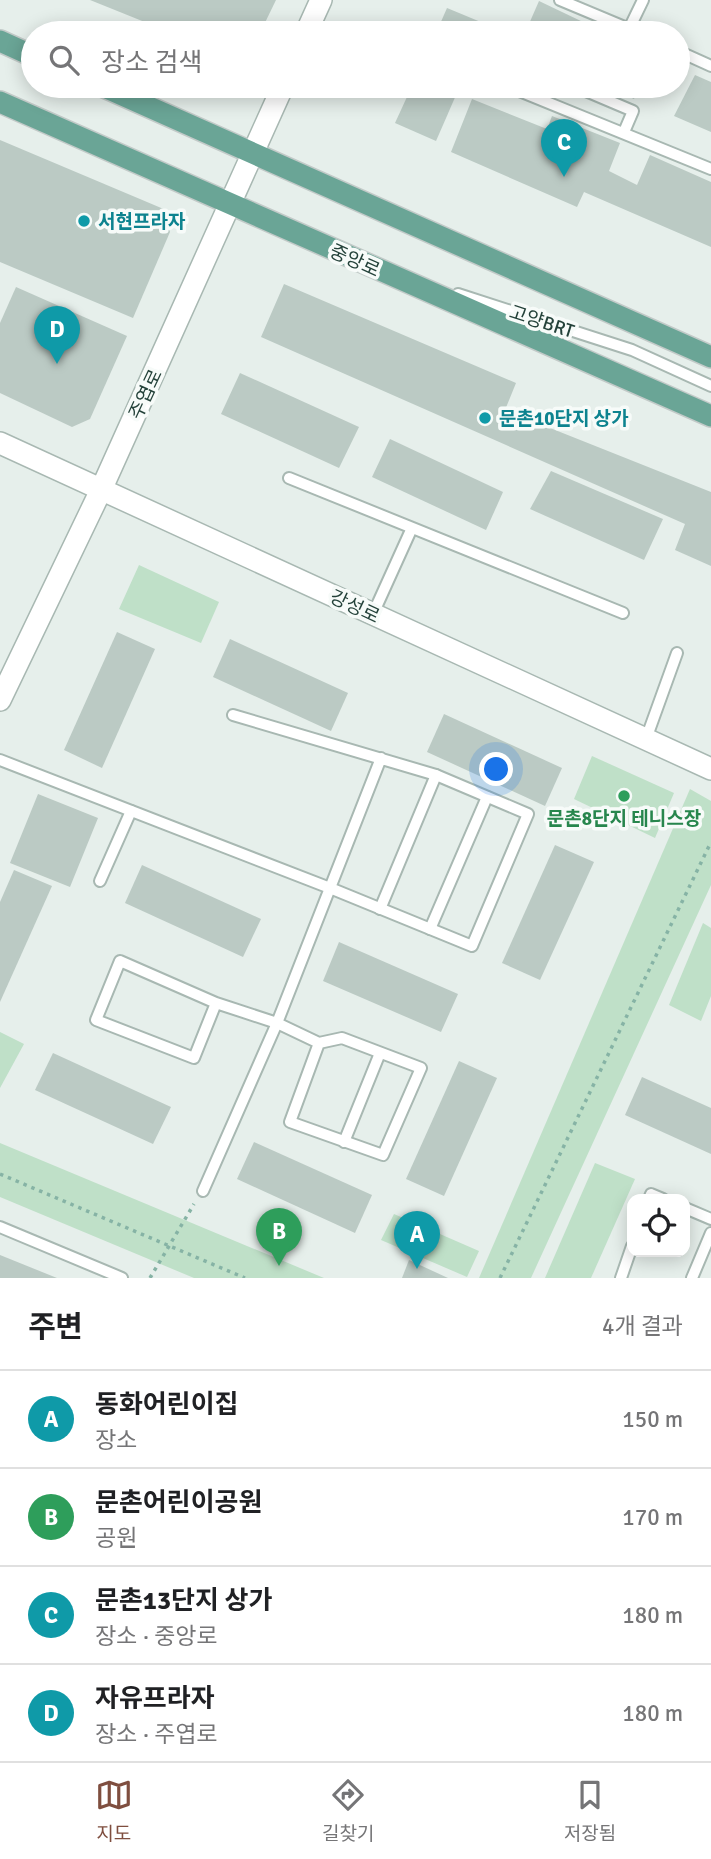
<!DOCTYPE html>
<html lang="ko">
<head>
<meta charset="utf-8">
<style>
	body { margin:0; font-family:Signika,"Noto Sans KR",sans-serif; background:#f2f2f2; color:#202124 }
	.controls { position:absolute; right:21px; bottom:21px; display:grid; overflow:hidden; border-radius:14px; box-shadow:0 4px 18px #0003 }
	.controls button { width:63px; height:63px; display:grid; place-items:center; padding:0; border:0; border-bottom:2px solid #e0e0e0; background:#fff; color:#202124; font:35px sans-serif }
	.you { position:absolute; left:497px; top:770px; width:24px; height:24px; margin:-18px; border:5px solid #fff; border-radius:50%; background:#1a73e8; box-shadow:0 0 0 10px #1a73e833 }
	.badge { display:grid; place-items:center; width:46px; height:46px; border-radius:50%; background:#7f4e3f; color:#fff; font-size:23px; font-weight:700 }
	.pin { position:absolute; translate:-50% -58px; filter:drop-shadow(0 2px 4px #0008) }
	.pin::after { content:''; position:absolute; top:37px; width:24px; height:21px; background:inherit; clip-path:polygon(0 0,100% 0,50% 100%) }
	.list { margin:0; padding:0; list-style:none }
	h2 { display:flex; justify-content:space-between; align-items:center; height:91px; margin:0; padding:0 28px; font-size:30px }
	h2 small { font-size:23px; font-weight:400; color:#757577 }
	.list li { display:grid; grid-template-columns:46px 1fr auto; gap:21px; align-items:center; box-sizing:border-box; height:98px; padding:0 28px; border-top:2px solid #e0e0e0 }
	.list b { display:block; font-size:26px; white-space:nowrap }
	.list p { margin:0; font-size:23px; white-space:nowrap; color:#757577 }
	.list em { font-size:23px; font-style:normal; color:#757577 }
	.icon { flex:none; width:38px; height:38px; fill:none; stroke:currentColor; stroke-width:2; stroke-linecap:round; stroke-linejoin:round }
	.map { position:relative; flex:none; width:711px; height:1278px; overflow:hidden }
	.search { position:absolute; background:#fff; box-shadow:0 4px 18px #0003; left:21px; right:21px; top:21px; height:77px; display:flex; align-items:center; gap:18px; box-sizing:border-box; padding:0 24px; border-radius:38px; color:#757577; font-size:26px }
	.sheet { height:483px; background:#fff }
	nav { display:flex; justify-content:space-around; align-items:center; box-sizing:border-box; height:98px; border-top:2px solid #e0e0e0; background:#fff; font-size:19px; color:#757577 }
	nav a { display:grid; justify-items:center; gap:4px }
	nav .on { color:#7f4e3f }
	.map>svg:first-child { display:block }
</style>
</head>
<body>
<div class="map">
<svg width="711" height="1278" viewBox="0 0 711 1278">
	<rect width="100%" height="100%" fill="#e6efeb"/>
	<g fill="#bfe0c8">
		<polygon points="139,565 219,602 201,643 119,609"/>
		<polygon points="592,756 674,793 655,838 574,799"/>
		<polygon points="690,789 711,801 711,885 531,1278 479,1278"/>
		<polygon points="703,923 711,928 711,996 701,1021 669,1005"/>
		<polygon points="0,1032 24,1044 0,1088"/>
		<polygon points="0,1143 324,1278 194,1278 0,1197"/>
		<polygon points="595,1163 635,1179 591,1278 545,1278"/>
		<polygon points="394,1214 479,1251 467,1277 381,1240"/>
	</g>
	<g fill="#bbcac4">
		<polygon points="90,0 276,0 260,33 172,33"/>
		<polygon points="539,1 606,33 525,33"/>
		<polygon points="447,8 488,25 484,33 436,33"/>
		<polygon points="695,75 711,82 711,132 674,116"/>
		<polygon points="412,86 460,86 436,141 395,123"/>
		<polygon points="605,86 639,86 634,99"/>
		<polygon points="472,99 547,129 552,116 620,143 609,171 637,185 650,155 711,182 711,247 584,192 577,207 451,152"/>
		<polygon points="0,140 166,210 170,232 133,318 0,262"/>
		<polygon points="284,284 516,383 505,410 711,492 711,566 675,550 685,524 261,337"/>
		<polygon points="16,287 127,336 90,419 72,427 0,393 0,323"/>
		<polygon points="240,373 359,427 339,468 221,414"/>
		<polygon points="390,439 503,492 486,530 372,477"/>
		<polygon points="551,471 663,519 644,560 530,509"/>
		<polygon points="117,632 155,649 102,768 64,750"/>
		<polygon points="230,639 348,693 331,731 213,677"/>
		<polygon points="444,714 562,768 545,806 427,752"/>
		<polygon points="38,794 98,818 70,887 10,863"/>
		<polygon points="555,845 594,862 540,980 502,963"/>
		<polygon points="142,865 261,919 243,957 125,903"/>
		<polygon points="14,870 52,886 0,1002 0,902"/>
		<polygon points="339,942 458,994 441,1032 323,981"/>
		<polygon points="53,1053 171,1107 153,1144 35,1090"/>
		<polygon points="459,1061 497,1078 444,1196 406,1179"/>
		<polygon points="642,1077 711,1108 711,1154 625,1115"/>
		<polygon points="254,1142 372,1195 355,1233 237,1179"/>
		<polygon points="0,1255 57,1278 0,1278"/>
		<polygon points="409,1260 448,1278 402,1278"/>
	</g>
	<g fill="none" stroke-linecap="round" stroke-linejoin="round">
		<defs>
			<g id="service">
				<polyline points="560,0 639,33"/>
				<polyline points="629,29 643,0"/>
				<polyline points="678,51 711,66"/>
				<polyline points="507,86 711,169"/>
				<polyline points="574,86 633,111 624,132"/>
				<polyline points="458,294 632,350 711,386"/>
				<polyline points="289,478 623,613"/>
				<polyline points="373,614 411,530"/>
				<polyline points="233,715 436,775 528,814 472,946 330,888 381,758"/>
				<polyline points="646,739 677,653"/>
				<polyline points="0,760 330,888 277,1023 203,1191"/>
				<polyline points="100,881 131,811"/>
				<polyline points="380,909 436,775"/>
				<polyline points="430,929 487,797"/>
				<polyline points="216,1003 194,1058 96,1020 120,961 216,1003 277,1023 319,1043 342,1038 421,1068 383,1155 290,1122 319,1043"/>
				<polyline points="344,1142 380,1053"/>
				<polyline points="649,1199 651,1194 663,1199"/>
				<polyline points="685,1208 711,1219"/>
				<polyline points="0,1227 122,1278"/>
				<polyline points="621,1278 632,1246"/>
				<polyline points="692,1278 711,1233"/>
			</g>
			<g id="tertiary">
				<polyline points="306,33 321,0"/>
				<polyline points="0,443 711,769"/>
				<polyline points="0,700 101,490 283,86"/>
			</g>
			<g id="primary">
				<polyline points="0,41 33,56"/>
				<polyline points="102,86 711,357"/>
				<polyline points="0,102 711,416"/>
			</g>
		</defs>
		<use href="#service" stroke="#a8b8b2" stroke-width="14"/>
		<use href="#tertiary" stroke="#a8b8b2" stroke-width="24"/>
		<use href="#primary" stroke="#c2cac8" stroke-width="24"/>
		<g stroke="#86b3a5" stroke-width="3.5" stroke-dasharray="3.5 5" stroke-linecap="butt">
			<polyline points="0,1174 245,1278"/>
			<polyline points="150,1278 194,1204"/>
			<polyline points="500,1278 711,842"/>
		</g>
		<use href="#service" stroke="#fff" stroke-width="10"/>
		<use href="#tertiary" stroke="#fff" stroke-width="21"/>
		<use href="#primary" stroke="#6aa596" stroke-width="21"/>
	</g>
	<g fill="#0f9aa8" stroke="#f7fbf9" stroke-width="2.5">
		<circle cx="84" cy="221" r="7"/>
		<circle cx="485" cy="418" r="7"/>
	</g>
	<circle fill="#2e9e5b" stroke="#f7fbf9" stroke-width="2.5" cx="624" cy="796" r="7"/>
	<g text-anchor="middle" stroke-width="7" stroke-linejoin="round" paint-order="stroke">
		<g font-size="19" font-weight="bold" fill="#0d838f" stroke="#f7fbf9" text-anchor="start">
			<text x="98" y="228">서현프라자</text>
			<text x="499" y="425">문촌10단지 상가</text>
		</g>
		<g font-size="19" fill="#24423a" stroke="#f7fbf9">
			<text transform="translate(355 260) rotate(24)" y="7">중앙로</text>
			<text transform="translate(542 321) rotate(18)" y="7">고양BRT</text>
			<text transform="translate(145 394) rotate(-65)" y="7">주엽로</text>
			<text transform="translate(355 606) rotate(25)" y="7">강성로</text>
		</g>
		<g font-size="19" font-weight="bold" fill="#27864d" stroke="#f7fbf9">
			<text x="624" y="825">문촌8단지 테니스장</text>
		</g>
	</g>
</svg>
<div class="controls">
<button><svg class="icon" aria-label="locate" viewBox="0 0 24 24"><circle cx="12" cy="12" r="6"/><path d="M12 2v4M12 18v4M2 12h4M18 12h4"/></svg></button>
</div>
<div class="you"></div>
<div class="pin badge" style="left:417px;top:1269px;background:#0f9aa8">A</div>
<div class="pin badge" style="left:279px;top:1266px;background:#2e9e5b">B</div>
<div class="pin badge" style="left:564px;top:177px;background:#0f9aa8">C</div>
<div class="pin badge" style="left:57px;top:364px;background:#0f9aa8">D</div>
<div class="search"><svg class="icon" aria-label="search" viewBox="0 0 24 24"><circle cx="10" cy="10" r="6"/><path d="M15 15l6 6"/></svg>장소 검색</div>
</div>
<section class="sheet">
<h2>주변<small>4개 결과</small></h2>
<ul class="list">
<li><span class="badge" style="background:#0f9aa8">A</span><div><b>동화어린이집</b><p>장소</p></div><em>150 m</em></li>
<li><span class="badge" style="background:#2e9e5b">B</span><div><b>문촌어린이공원</b><p>공원</p></div><em>170 m</em></li>
<li><span class="badge" style="background:#0f9aa8">C</span><div><b>문촌13단지 상가</b><p>장소 · 중앙로</p></div><em>180 m</em></li>
<li><span class="badge" style="background:#0f9aa8">D</span><div><b>자유프라자</b><p>장소 · 주엽로</p></div><em>180 m</em></li>
</ul>
</section>
<nav>
<a class="on"><svg class="icon" aria-label="map" viewBox="0 0 24 24"><path d="M3 6l6-2 6 2 6-2v14l-6 2-6-2-6 2zM9 4v14M15 6v14"/></svg>지도</a>
<a><svg class="icon" aria-label="directions" viewBox="0 0 24 24"><path d="M12 3l9 9-9 9-9-9zM9 14v-3h6M13 9l2 2-2 2"/></svg>길찾기</a>
<a><svg class="icon" aria-label="saved" viewBox="0 0 24 24"><path d="M7 4h10v16l-5-4-5 4z"/></svg>저장됨</a>
</nav>
</body>
</html>
